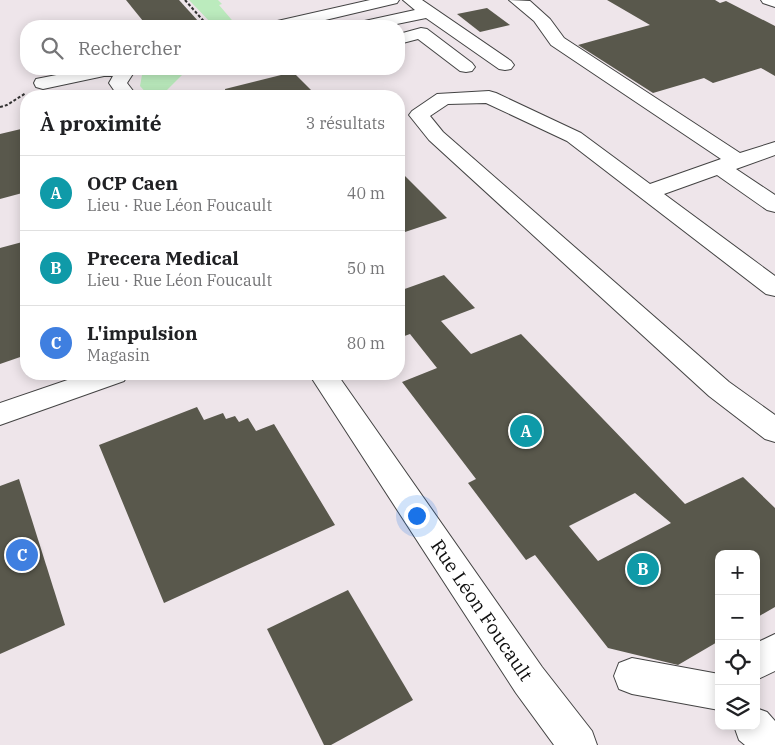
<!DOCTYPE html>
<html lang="fr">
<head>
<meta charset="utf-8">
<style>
	body { margin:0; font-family:"IBM Plex Serif",serif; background:#f6f6f6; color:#202124 }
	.controls { position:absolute; right:15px; bottom:15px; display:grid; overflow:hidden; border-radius:10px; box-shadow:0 2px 12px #0003 }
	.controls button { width:45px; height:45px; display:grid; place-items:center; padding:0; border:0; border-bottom:1px solid #e0e0e0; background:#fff; color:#202124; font:25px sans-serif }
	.you { position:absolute; left:416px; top:515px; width:18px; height:18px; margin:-12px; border:4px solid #fff; border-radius:50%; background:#1a73e8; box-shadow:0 0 0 8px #1a73e833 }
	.badge { display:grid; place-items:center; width:32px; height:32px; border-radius:50%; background:#111827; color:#fff; font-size:16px; font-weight:700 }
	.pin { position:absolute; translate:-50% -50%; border:2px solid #fff; box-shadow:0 1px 5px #0006 }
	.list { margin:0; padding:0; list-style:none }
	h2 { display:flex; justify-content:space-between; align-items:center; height:65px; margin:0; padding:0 20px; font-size:21px }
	h2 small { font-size:16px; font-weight:400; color:#757577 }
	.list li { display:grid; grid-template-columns:32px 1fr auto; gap:15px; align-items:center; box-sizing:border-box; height:75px; padding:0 20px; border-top:1px solid #e0e0e0 }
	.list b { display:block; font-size:19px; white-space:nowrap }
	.list p { margin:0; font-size:16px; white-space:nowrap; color:#757577 }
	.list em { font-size:16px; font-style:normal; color:#757577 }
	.icon { flex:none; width:28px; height:28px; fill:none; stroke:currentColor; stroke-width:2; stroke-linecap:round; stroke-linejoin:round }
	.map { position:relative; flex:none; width:775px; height:745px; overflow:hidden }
	.search { position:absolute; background:#fff; box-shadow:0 2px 12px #0003; left:20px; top:20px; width:385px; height:55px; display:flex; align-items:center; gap:12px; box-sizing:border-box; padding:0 18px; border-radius:20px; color:#757577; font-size:19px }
	.panel { position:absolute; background:#fff; box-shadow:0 2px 12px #0003; left:20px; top:90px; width:385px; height:290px; border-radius:20px }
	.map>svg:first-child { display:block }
</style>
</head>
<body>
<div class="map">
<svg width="775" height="745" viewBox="0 0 775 745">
	<rect width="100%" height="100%" fill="#fbfff3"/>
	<path fill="#eee5ea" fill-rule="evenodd" d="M0 0H775V745H0ZM26 26H399V69H26ZM26 96H399V374H26ZM719 554H756V726H719Z"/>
	<g fill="#bbebbd">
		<polygon points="189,0 218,0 222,4 219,5 237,26 214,26"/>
		<polygon points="149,69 188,69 161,96 149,96 140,86 142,75"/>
	</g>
	<g fill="#59584c" fill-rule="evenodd">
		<polygon points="126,0 179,0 199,22 178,26 147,26"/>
		<polygon points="607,0 715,0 720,3 726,1 775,26 775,76 761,68 713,83 704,78 653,93 578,45 650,25"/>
		<polygon points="487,8 510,25 480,32 457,14"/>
		<polygon points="293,72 317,96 226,96 225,89"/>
		<polygon points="21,129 26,137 26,192 0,199 0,134"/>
		<polygon points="399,170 447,218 399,234"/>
		<polygon points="26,241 26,355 0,364 0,248"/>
		<path d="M444 275 475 308 441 321 471 354 521 334 685 504 743 477 775 508V607L756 618V554H719V641L678 665 608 648 535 555 526 560 468 483 476 479 402 382 437 368 410 334 399 338V291ZM635 493 671 523 598 561 569 526Z"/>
		<polygon points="197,407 204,420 223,413 226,419 235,416 239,422 248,418 256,431 274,424 335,525 164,603 99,445"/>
		<polygon points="19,479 65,625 0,654 0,486"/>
		<polygon points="348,590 413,700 331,745 324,745 267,629"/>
	</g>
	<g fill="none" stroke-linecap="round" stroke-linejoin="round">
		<defs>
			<g id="minor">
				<polygon points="370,0 399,0 397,3 300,26 271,26 273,22"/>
				<polygon points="403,0 422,0 511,61 514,65 511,69 505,70 499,69 426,18 387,26 358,26 360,22 415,10"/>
				<polygon points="509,0 530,1 550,19 564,38 740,153 775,142 775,155 736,169 775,195 775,212 767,210 717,175 664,194 775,276 775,296 766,294 567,141 486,103 448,104 430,116 443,132 729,382 775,415 775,442 765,439 709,396 429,140 409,115 412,111 437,94 489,91 496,93 581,133 650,184 721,159 551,45 534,21"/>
				<polygon points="761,0 775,0 775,7 763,3"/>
				<polygon points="421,28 427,29 472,63 475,67 472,71 466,72 460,71 418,39 399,44 399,34"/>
				<polygon points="87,69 136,69 127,83 137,96 118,96 109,83 113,76 104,76 43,89 36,87 34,83 36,79"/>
				<polygon points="85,374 128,374 124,381 0,425 0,403"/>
				<polygon points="309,374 337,374 542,667 592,731 597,745 554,745 516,693"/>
				<polygon points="775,634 775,671 756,680 756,643"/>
				<polygon points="632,658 719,674 719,710 632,694 619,689 614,676 619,663"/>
				<polygon points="756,708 767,712 775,721 775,745 745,745 739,740 734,726 756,726"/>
			</g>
		</defs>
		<use href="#minor" stroke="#434343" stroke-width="2"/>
		<g stroke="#323232" stroke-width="2" stroke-dasharray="3 2" stroke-linecap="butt">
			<polyline points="185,0 208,26"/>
			<polyline points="0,107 7,105 26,93"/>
		</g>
		<use href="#minor" fill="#fff" fill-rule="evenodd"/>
	</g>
	<g text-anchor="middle" stroke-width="5" stroke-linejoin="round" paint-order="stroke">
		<g font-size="19" fill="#101010" stroke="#fff">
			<text transform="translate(482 610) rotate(56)" y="7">Rue Léon Foucault</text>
		</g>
	</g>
</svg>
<div class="controls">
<button>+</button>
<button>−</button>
<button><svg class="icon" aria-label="locate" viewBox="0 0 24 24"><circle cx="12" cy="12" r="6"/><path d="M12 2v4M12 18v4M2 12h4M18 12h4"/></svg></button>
<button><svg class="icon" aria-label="layers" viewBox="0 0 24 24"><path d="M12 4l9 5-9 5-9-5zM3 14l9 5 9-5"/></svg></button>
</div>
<div class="you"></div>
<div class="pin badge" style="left:526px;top:431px;background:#0f9aa8">A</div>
<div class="pin badge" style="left:643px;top:569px;background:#0f9aa8">B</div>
<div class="pin badge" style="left:22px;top:555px;background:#3f7fe0">C</div>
<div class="search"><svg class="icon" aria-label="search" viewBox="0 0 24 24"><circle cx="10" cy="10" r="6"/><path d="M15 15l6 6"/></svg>Rechercher</div>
<section class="panel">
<h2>À proximité<small>3 résultats</small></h2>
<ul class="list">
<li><span class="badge" style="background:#0f9aa8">A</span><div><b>OCP Caen</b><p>Lieu · Rue Léon Foucault</p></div><em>40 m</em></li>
<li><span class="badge" style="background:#0f9aa8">B</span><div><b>Precera Medical</b><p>Lieu · Rue Léon Foucault</p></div><em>50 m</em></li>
<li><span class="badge" style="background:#3f7fe0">C</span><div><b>L'impulsion</b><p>Magasin</p></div><em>80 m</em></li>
</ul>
</section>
</div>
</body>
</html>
